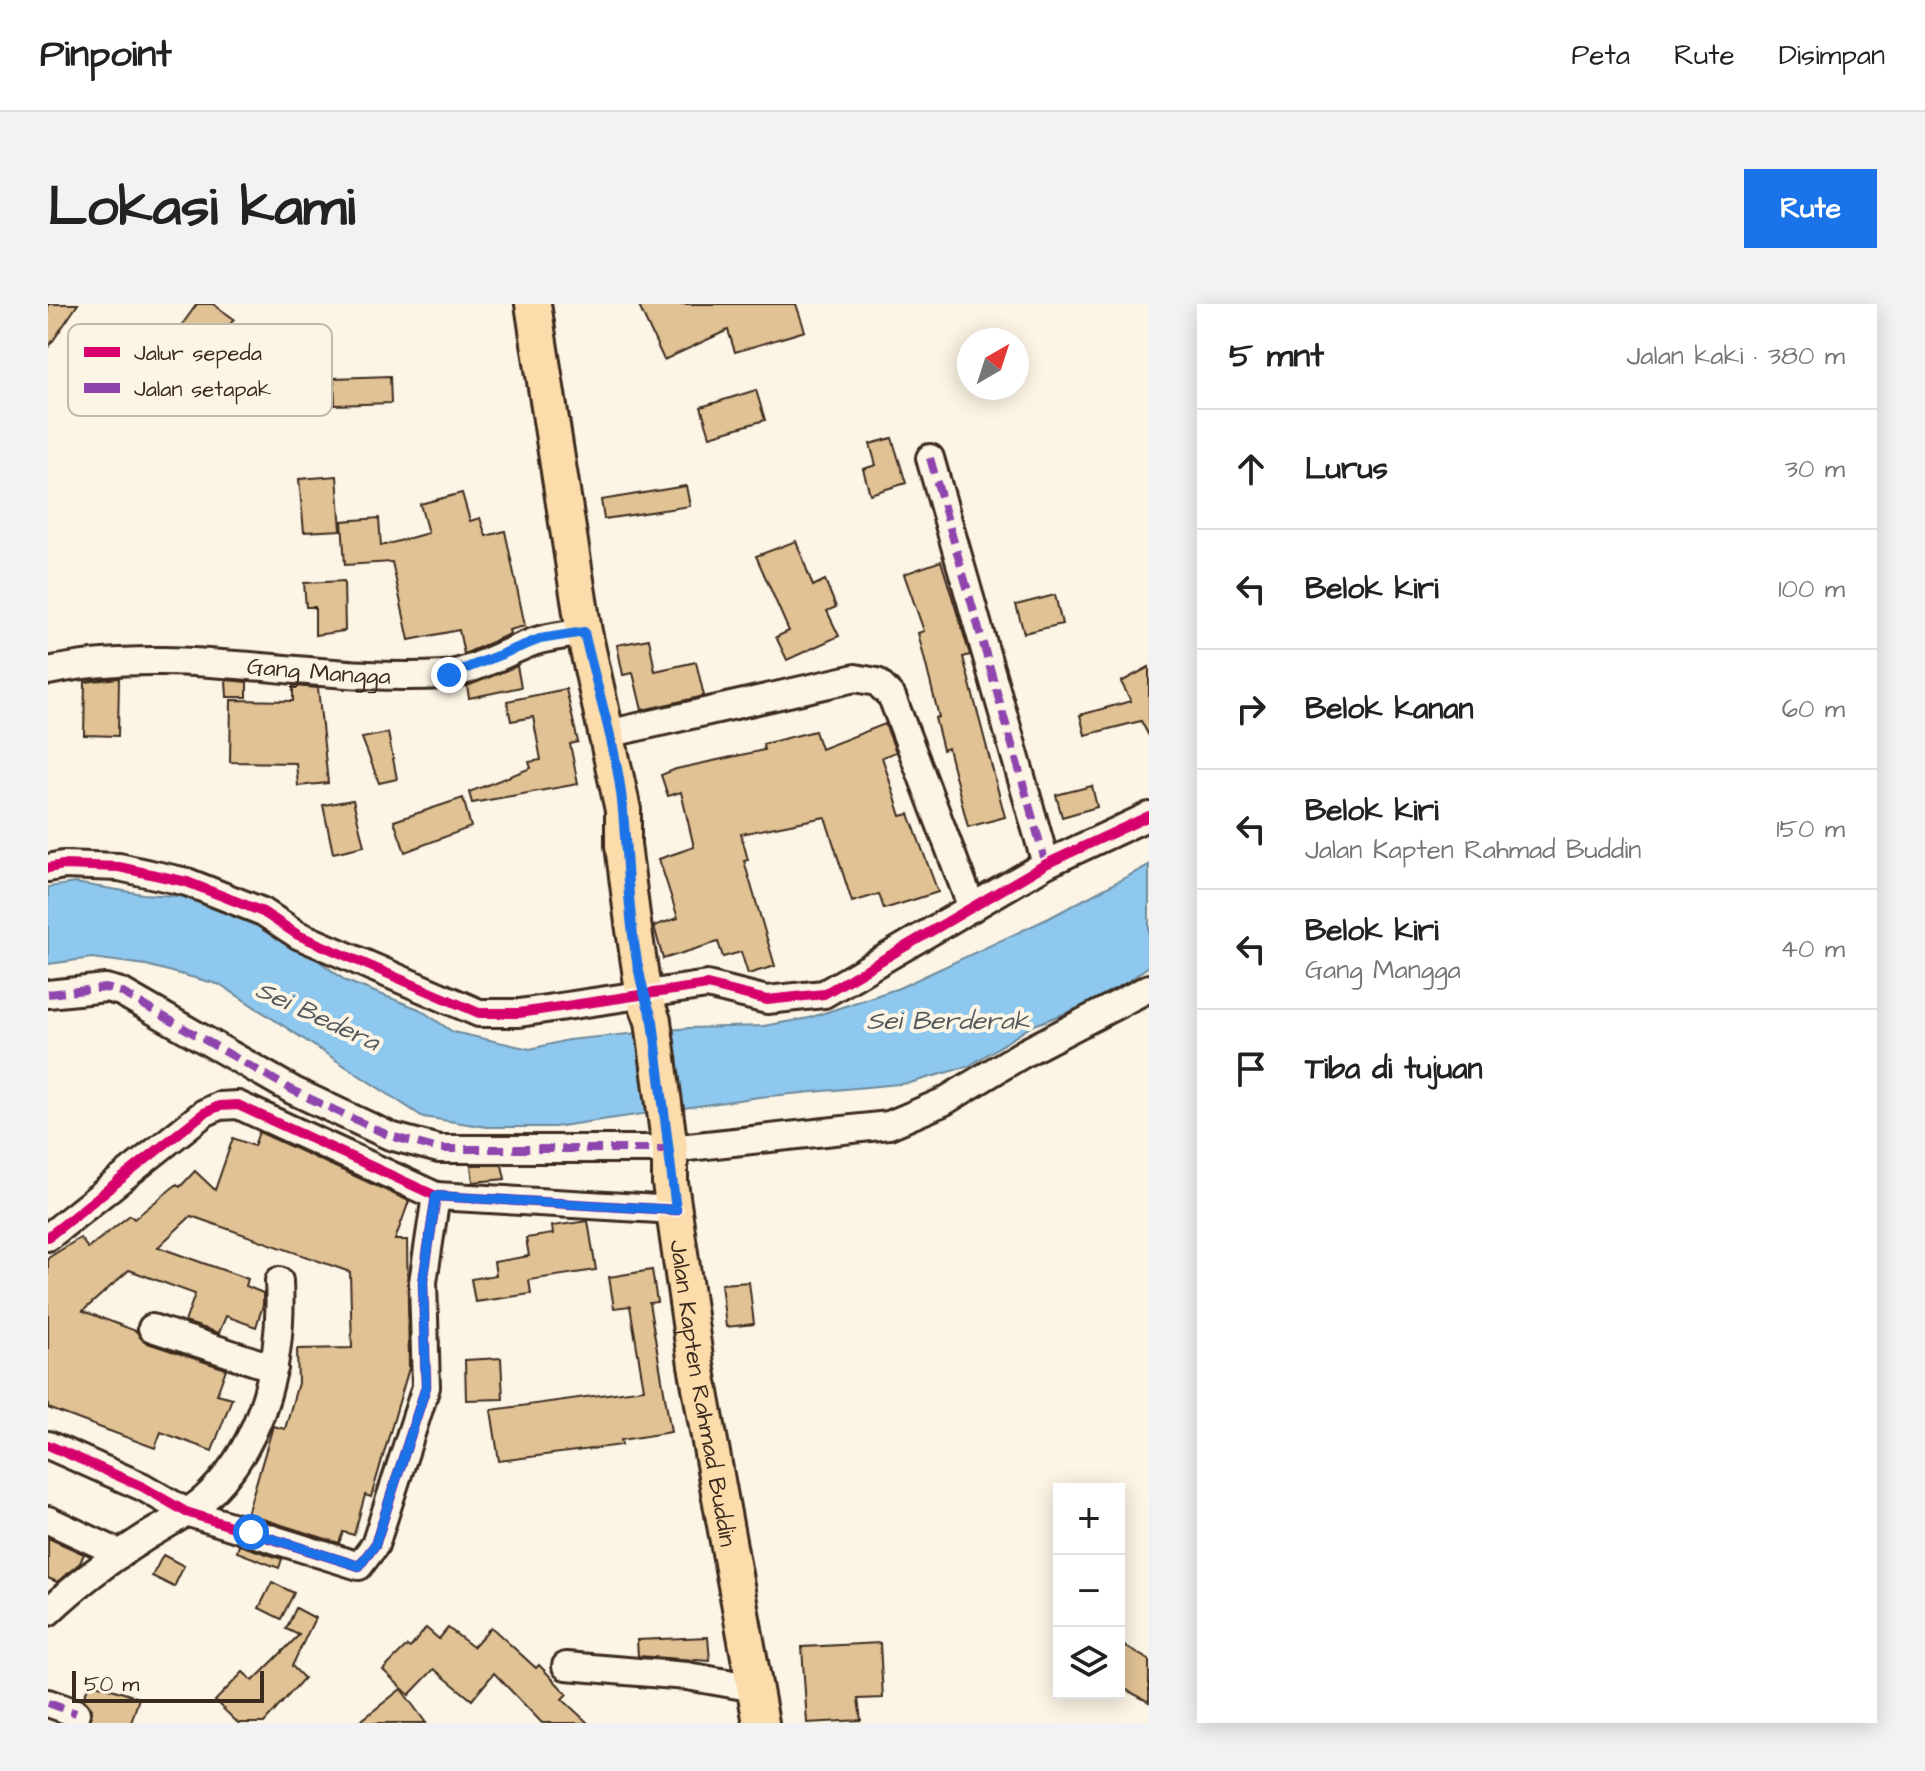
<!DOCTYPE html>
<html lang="id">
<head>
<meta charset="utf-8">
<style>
	body { margin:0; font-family:"Architects Daughter",sans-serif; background:#f2f2f2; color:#222 }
	.controls { position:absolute; right:24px; bottom:24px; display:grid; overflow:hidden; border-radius:0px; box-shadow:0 4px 20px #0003 }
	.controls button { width:72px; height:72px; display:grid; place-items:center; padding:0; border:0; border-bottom:2px solid #e0e0e0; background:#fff; color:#222; font:40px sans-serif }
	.compass { position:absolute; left:909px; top:24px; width:72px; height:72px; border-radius:50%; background:#fff; box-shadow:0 4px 20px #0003; rotate:39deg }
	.scale { position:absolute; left:24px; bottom:20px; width:192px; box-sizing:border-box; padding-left:8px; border:4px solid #3b2a1e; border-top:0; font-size:22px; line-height:28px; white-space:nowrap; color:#3b2a1e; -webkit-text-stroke:6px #fcf5e5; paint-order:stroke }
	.stop { position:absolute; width:24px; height:24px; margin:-18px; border:6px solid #1a73e8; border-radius:50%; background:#fff }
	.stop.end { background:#1a73e8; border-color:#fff; box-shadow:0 2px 8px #0008 }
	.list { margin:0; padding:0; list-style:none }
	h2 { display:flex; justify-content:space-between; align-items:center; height:104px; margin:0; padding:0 32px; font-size:34px }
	h2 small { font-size:26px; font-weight:400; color:#767676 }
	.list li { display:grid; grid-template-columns:52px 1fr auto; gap:24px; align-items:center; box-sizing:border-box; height:120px; padding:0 32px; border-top:2px solid #e0e0e0 }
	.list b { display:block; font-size:30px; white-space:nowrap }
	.list p { margin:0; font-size:26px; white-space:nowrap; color:#767676 }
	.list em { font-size:26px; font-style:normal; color:#767676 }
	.icon { flex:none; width:44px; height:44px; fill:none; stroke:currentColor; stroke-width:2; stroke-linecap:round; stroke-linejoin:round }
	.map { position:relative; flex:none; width:1101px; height:1419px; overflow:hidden; border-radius:0px }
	header { display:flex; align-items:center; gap:48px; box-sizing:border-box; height:112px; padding:0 40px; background:#fff; border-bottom:2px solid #e0e0e0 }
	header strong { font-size:38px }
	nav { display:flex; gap:44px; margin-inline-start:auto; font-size:28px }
	.intro { display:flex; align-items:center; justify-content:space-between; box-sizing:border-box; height:192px; padding:0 48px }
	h1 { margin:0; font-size:56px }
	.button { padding:20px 36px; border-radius:0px; background:#1a73e8; color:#fff; font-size:28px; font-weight:700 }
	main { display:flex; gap:48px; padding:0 48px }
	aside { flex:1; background:#fff; border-radius:0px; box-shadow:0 4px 20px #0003 }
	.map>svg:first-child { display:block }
</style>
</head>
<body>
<header>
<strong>Pinpoint</strong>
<nav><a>Peta</a><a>Rute</a><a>Disimpan</a></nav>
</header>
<div class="intro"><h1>Lokasi kami</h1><a class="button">Rute</a></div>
<main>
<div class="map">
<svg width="1101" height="1419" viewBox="0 0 1101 1419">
	<rect width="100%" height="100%" fill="#fcf5e5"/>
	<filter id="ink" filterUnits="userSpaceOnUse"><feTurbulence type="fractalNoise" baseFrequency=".0125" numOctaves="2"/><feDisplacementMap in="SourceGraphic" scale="16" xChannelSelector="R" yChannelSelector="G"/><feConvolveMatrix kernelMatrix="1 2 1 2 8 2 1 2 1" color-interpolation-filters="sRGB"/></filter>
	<g filter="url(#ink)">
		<polygon fill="#8ec8ee" stroke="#6d899b" stroke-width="2" points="1101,561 1101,662 1057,694 984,722 921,762 862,779 711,793 506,823 439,823 375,813 173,681 98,661 44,654 0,660 0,583 27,579 95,590 177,595 207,609 298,677 371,705 405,728 482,745 520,736 641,724 715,722 761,714 851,684 1001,614"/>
		<g fill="#e0c294" stroke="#3b2a1e" stroke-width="2">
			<polygon points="0,0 30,0 0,44"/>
			<polygon points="149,0 165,0 186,15 156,56 125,33"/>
			<polygon points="590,0 748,0 757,27 687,48 680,26 616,56"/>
			<polygon points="342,72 343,99 287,101 286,74"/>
			<polygon points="708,86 717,116 662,132 653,103"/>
			<polygon points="844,134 858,179 822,190 815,165 828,161 822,140"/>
			<polygon points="289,172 293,226 256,228 251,175"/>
			<polygon points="638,182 642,202 556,215 553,196"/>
			<polygon points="414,189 422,217 432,214 438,232 457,227 477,322 461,326 462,330 416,350 411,326 361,336 344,258 297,261 294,217 331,214 333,242 380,229 372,200"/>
			<polygon points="748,237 765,282 777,276 788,303 779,307 791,332 739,356 728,333 741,327 708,252"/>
			<polygon points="893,257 922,351 915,353 957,513 920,523 900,444 895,446 887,414 891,413 870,329 876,327 856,270"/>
			<polygon points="296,277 297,327 267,331 267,303 258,303 256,279"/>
			<polygon points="1007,291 1014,320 976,329 968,301"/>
			<polygon points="601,335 607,367 648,358 656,392 594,406 585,369 575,371 569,341"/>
			<polygon points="469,362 473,383 421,394 419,382"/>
			<polygon points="1101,363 1101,432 1093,417 1037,431 1032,411 1083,397 1073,378"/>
			<polygon points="71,374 70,432 36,431 37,378"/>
			<polygon points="178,376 199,378 199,393 179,393"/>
			<polygon points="245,382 270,384 280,479 250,482 248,459 182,458 183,396 245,397"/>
			<polygon points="518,385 530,438 522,440 530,480 424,499 421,488 483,464 481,458 493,456 485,413 463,417 459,397"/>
			<polygon points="837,420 848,448 834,453 853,512 861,510 890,588 836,605 831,590 804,598 777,513 693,530 700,556 696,557 727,662 700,670 693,648 675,653 670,638 615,655 606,622 630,614 611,555 646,543 633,488 620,492 613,471 628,465 716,446 715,440 767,427 773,445"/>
			<polygon points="340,429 349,475 331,479 314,434"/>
			<polygon points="1044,482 1049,503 1014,513 1008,491"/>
			<polygon points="415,494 423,523 357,548 346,517"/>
			<polygon points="305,496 316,542 285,549 275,501"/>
			<polygon points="211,828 361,897 347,936 359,936 361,1064 323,1193 317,1191 306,1231 295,1228 291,1239 199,1210 225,1122 237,1125 250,1079 249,1045 304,1044 302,968 143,912 110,943 200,975 198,982 215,989 215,1001 208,1023 178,1012 171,1029 137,1018 147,990 81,966 35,1007 88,1027 99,1039 178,1065 169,1090 184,1094 164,1147 113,1128 107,1144 0,1104 0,954 32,934 40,944 82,911 86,915 129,880 132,883 147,867 167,886 185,834 206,842"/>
			<polygon points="423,861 454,861 457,875 425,878"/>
			<polygon points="540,917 548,966 481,976 483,990 427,998 423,975 448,971 446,958 481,952 478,934 505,930 504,922"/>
			<polygon points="604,966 609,998 601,999 623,1128 573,1136 574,1141 451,1157 443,1106 596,1085 582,1002 566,1004 561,973"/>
			<polygon points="701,978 706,1020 678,1023 673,980"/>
			<polygon points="453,1054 455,1095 418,1096 417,1056"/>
			<polygon points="0,1234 36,1250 32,1259 9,1278 0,1274"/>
			<polygon points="191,1241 234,1255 231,1264 189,1248"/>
			<polygon points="115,1251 136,1262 126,1283 104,1272"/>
			<polygon points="224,1278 246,1289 233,1315 211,1304"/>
			<polygon points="248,1304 267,1314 244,1362 256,1374 216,1419 190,1419 167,1397 195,1368 205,1377 251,1331 238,1325"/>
			<polygon points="443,1323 488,1364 491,1361 519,1390 514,1395 540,1419 494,1419 446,1369 424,1396 386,1365 361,1391 335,1366 359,1342 362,1344 378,1324 391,1335 400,1324 425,1343"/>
			<polygon points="660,1333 662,1357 590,1352 589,1336"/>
			<polygon points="832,1339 835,1394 810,1395 813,1416 759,1419 754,1343"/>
			<polygon points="1071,1339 1101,1356 1101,1398 1071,1382"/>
			<polygon points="42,1378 91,1394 83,1419 40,1419 44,1405 35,1395"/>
			<polygon points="353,1385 378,1419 310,1419"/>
		</g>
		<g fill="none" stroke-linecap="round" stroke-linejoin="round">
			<defs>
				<g id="minor">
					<polyline points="882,154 998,560"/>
					<path id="s1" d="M0 367C129 339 265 379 396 371 422 369 462 346 488 337 503 332 520 331 536 328"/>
					<polyline points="559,430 807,374 829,378 844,393 924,604"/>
					<polyline points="0,564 15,561 71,563 139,578 215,608 250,631 431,709 471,709 659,681 719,696 776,690 998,560 1101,512"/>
					<polyline points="0,690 58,684 73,688 246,787 342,832 391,845 622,845 841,821 895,798 978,748 1101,684"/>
					<polyline points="0,933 156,809 171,802 190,801 388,892 628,906"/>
					<polyline points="104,1024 226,1064"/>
					<polyline points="0,1141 95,1183 138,1208 311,1262 327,1241 378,1083 375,978 388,892"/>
					<polyline points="0,1216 73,1250"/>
					<path d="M0 1308C28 1281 63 1255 96 1234 118 1220 144 1208 162 1190 217 1135 235 1053 231 977"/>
					<polyline points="518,1362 639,1372 707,1384"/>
					<polyline points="0,1399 28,1409"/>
				</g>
				<g id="major">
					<path id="s2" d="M485 0 536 328 575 506V541L585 619 596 693 605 717 622 845V879L648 1061 713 1419"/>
				</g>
			</defs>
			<use href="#minor" stroke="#3b2a1e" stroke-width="32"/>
			<use href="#major" stroke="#3b2a1e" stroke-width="40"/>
			<use href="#minor" stroke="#fcf5e5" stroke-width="26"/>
			<use href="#major" stroke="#fddcac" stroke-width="34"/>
			<g stroke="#8e44ad" stroke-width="8" stroke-dasharray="16 8" stroke-linecap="butt">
				<polyline points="882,154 998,560"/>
				<polyline points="0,690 58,684 73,688 246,787 342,832 391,845 622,845"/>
				<polyline points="0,1399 28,1409"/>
			</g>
			<defs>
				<g id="cycleway">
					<polyline points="0,564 15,561 71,563 139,578 215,608 250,631 431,709 471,709 659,681 719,696 776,690 998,560 1101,512"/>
					<polyline points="0,933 156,809 171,802 190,801 388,892 628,906"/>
					<polyline points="0,1141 95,1183 138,1208 311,1262 327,1241 378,1083 375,978 388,892"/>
				</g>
			</defs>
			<use href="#cycleway" stroke="#fcf5e5" stroke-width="15"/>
			<use href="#cycleway" stroke="#d6006c" stroke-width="10"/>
		</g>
	</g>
	<g fill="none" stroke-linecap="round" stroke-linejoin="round" filter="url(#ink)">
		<path stroke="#1a73e8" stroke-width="10" d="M203 1228 311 1262 327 1241 378 1083 375 978 388 892 628 906 605 717C580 651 581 576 575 507 570 447 549 386 536 328L492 335 401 371"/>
	</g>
	<g text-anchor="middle" stroke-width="8" stroke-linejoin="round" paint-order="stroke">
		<g font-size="24" fill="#3b2a1e" stroke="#fcf5e5">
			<text dy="8" stroke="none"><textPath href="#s1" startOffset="272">Gang Mangga</textPath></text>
			<text dy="8" stroke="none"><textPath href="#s2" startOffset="1104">Jalan Kapten Rahmad Buddin</textPath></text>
		</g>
		<g font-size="26" font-style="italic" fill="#54595c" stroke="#fcf5e5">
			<text transform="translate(270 711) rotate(25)" y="9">Sei Bedera</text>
			<text x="900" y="725">Sei Berderak</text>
		</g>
	</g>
	<rect x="20" y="20" width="264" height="92" rx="12" fill="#fcf5e5" stroke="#c2b8a9" stroke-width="2"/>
	<rect x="36" y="43" width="36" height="10" fill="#d6006c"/>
	<rect x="36" y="79" width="36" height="10" fill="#8e44ad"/>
	<g font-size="22" fill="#3b2a1e">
		<text x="86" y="56">Jalur sepeda</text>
		<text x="86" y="92">Jalan setapak</text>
	</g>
</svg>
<div class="controls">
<button>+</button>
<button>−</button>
<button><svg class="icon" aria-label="layers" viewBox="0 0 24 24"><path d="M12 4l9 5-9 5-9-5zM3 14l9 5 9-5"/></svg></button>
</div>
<svg class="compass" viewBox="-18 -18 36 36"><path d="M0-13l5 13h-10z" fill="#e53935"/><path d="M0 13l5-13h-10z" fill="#767676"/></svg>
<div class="scale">50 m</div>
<div class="stop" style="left:203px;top:1228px"></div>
<div class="stop end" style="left:401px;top:371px"></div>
</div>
<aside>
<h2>5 mnt<small>Jalan kaki · 380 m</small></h2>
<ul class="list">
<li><svg class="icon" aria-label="ahead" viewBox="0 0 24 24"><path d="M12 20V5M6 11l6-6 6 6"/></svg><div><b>Lurus</b></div><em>30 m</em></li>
<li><svg class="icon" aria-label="left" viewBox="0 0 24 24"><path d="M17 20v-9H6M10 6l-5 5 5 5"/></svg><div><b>Belok kiri</b></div><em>100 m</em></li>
<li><svg class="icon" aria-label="right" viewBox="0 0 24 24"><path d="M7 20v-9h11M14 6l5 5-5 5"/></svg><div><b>Belok kanan</b></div><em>60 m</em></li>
<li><svg class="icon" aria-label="left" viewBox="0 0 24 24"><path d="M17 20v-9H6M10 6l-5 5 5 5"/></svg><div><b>Belok kiri</b><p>Jalan Kapten Rahmad Buddin</p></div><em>150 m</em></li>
<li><svg class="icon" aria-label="left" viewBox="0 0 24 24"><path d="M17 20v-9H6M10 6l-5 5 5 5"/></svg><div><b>Belok kiri</b><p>Gang Mangga</p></div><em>40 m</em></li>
<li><svg class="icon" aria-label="arrive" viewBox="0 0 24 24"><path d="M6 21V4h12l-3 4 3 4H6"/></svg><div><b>Tiba di tujuan</b></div></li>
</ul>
</aside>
</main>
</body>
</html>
